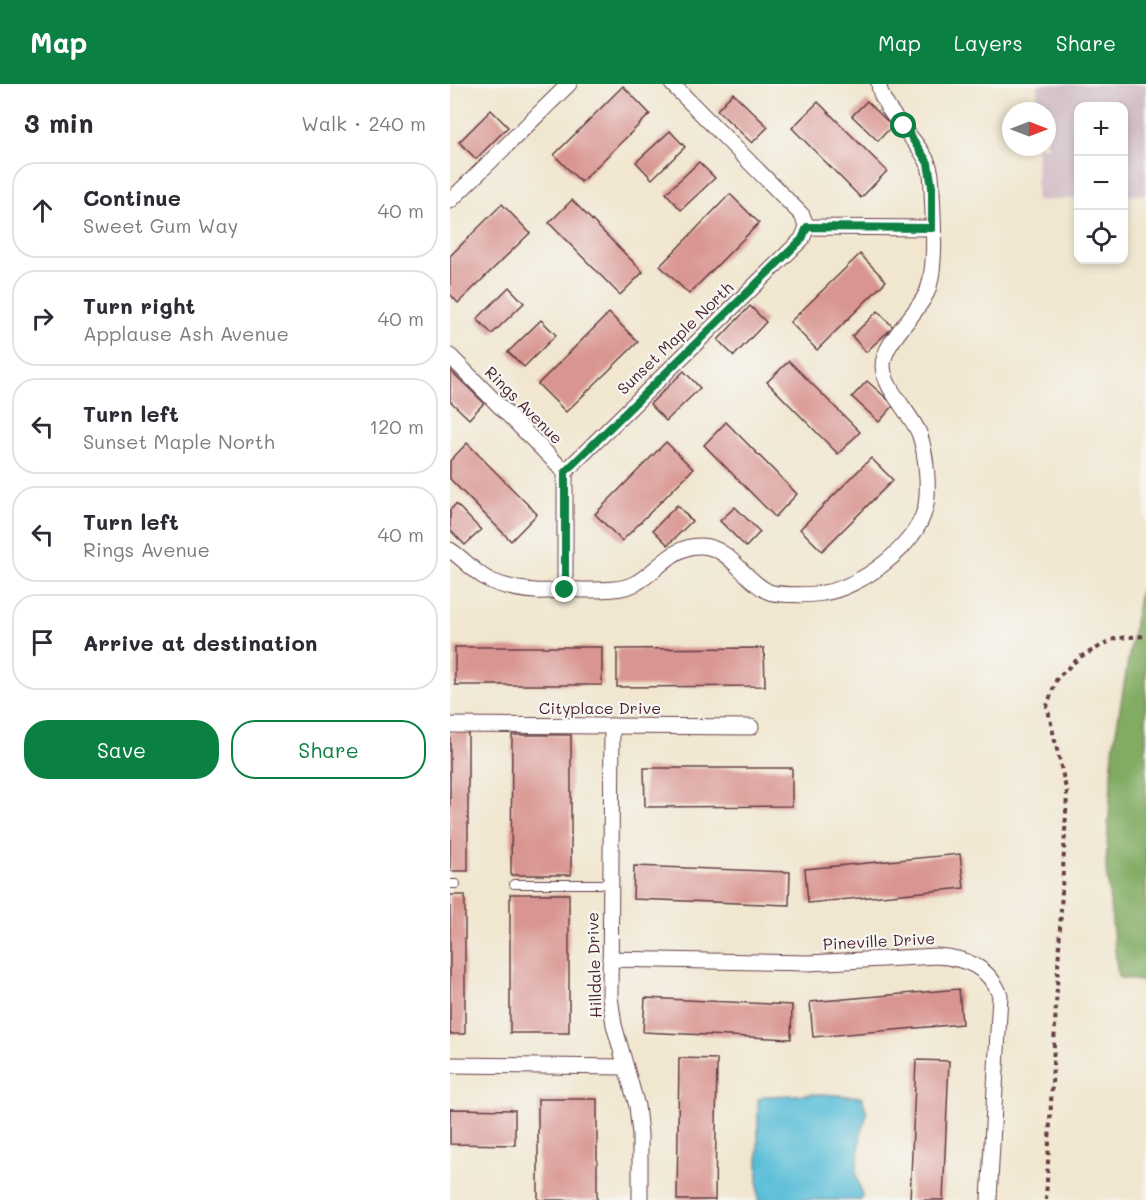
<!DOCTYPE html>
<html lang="en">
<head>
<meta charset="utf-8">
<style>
	body { margin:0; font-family:Mali,sans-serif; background:#f7f7f7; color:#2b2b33 }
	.controls { position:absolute; right:18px; top:18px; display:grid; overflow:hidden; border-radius:12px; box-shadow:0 3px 9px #0003 }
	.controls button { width:54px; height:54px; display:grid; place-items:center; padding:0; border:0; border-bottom:2px solid #e1e1e2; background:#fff; color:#2b2b33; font:30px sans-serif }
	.compass { position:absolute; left:552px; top:18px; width:54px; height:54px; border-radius:50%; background:#fff; box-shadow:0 3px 9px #0003; rotate:90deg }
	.stop { position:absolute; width:18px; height:18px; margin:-14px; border:4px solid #0b8043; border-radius:50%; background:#fff }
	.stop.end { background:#0b8043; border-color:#fff; box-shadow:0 2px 6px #0008 }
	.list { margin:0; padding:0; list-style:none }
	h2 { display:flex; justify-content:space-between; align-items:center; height:78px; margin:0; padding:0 24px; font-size:26px }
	h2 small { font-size:20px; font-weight:400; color:#7c7c81 }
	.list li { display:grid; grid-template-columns:39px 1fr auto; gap:18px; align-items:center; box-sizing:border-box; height:96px; margin:0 12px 12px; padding:0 12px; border:2px solid #e1e1e2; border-radius:24px }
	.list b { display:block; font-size:22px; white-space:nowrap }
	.list p { margin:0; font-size:20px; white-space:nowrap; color:#7c7c81 }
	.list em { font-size:20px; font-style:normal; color:#7c7c81 }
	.actions { display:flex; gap:12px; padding:18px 24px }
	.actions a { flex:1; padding:14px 0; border:2px solid #0b8043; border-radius:24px; text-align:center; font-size:21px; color:#0b8043 }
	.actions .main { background:#0b8043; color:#fff }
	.icon { flex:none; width:33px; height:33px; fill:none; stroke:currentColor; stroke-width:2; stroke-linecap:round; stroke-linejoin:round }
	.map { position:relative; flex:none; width:696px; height:1116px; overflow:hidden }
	header { display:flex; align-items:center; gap:36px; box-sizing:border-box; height:84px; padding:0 30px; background:#0b8043; color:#fff }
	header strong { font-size:28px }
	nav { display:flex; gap:33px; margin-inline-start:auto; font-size:21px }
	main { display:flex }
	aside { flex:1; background:#fff }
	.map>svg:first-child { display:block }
</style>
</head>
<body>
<header>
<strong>Map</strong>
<nav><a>Map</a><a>Layers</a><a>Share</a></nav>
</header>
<main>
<aside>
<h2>3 min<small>Walk · 240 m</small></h2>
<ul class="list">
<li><svg class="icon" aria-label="ahead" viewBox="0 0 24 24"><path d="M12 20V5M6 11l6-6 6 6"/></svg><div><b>Continue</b><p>Sweet Gum Way</p></div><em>40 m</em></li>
<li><svg class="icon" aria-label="right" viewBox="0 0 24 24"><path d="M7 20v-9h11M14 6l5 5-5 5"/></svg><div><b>Turn right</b><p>Applause Ash Avenue</p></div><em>40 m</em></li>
<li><svg class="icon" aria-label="left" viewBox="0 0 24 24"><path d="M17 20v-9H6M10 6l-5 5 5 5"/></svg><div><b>Turn left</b><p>Sunset Maple North</p></div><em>120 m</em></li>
<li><svg class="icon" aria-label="left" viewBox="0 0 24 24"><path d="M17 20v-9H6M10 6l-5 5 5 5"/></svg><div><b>Turn left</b><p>Rings Avenue</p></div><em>40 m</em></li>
<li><svg class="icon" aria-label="arrive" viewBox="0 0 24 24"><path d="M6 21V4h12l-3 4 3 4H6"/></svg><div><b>Arrive at destination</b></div></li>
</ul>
<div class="actions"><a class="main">Save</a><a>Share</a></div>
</aside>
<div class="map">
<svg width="696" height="1116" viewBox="0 0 696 1116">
	<rect width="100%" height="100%" fill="#f6f6f2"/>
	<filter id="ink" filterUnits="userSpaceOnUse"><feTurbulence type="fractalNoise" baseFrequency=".0167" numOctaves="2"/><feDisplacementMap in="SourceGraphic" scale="12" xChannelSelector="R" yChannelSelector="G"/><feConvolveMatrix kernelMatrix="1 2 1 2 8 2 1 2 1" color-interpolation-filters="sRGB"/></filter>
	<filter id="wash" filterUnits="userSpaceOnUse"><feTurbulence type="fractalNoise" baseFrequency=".008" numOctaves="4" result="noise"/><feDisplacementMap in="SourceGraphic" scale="24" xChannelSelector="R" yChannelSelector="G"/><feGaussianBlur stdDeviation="1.35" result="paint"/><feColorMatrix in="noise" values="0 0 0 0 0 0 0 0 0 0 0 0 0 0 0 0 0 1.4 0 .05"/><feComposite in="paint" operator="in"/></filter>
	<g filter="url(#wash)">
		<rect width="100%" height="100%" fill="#f1e6cf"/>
		<polygon fill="#d2bdc7" points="587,0 696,0 696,110 674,112 674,22 628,22 628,114 586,117 587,63 597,63 597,27 587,27"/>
		<polygon fill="#82ac64" stroke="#666648" stroke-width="1.5" points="696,504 696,898 668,893 656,782 663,665 690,507"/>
		<polygon fill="#59bdd7" stroke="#526e81" stroke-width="1.5" points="371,1010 412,1013 417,1029 411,1050 406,1089 412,1112 411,1116 308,1116 308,1016 315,1012"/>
		<g id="blocks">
			<g fill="#d99591">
				<polygon points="173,2 200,30 131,98 104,71"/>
				<polygon points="283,9 318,43 302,59 267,26"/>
				<polygon points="417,17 442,42 428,57 402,32"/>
				<polygon points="368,18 437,87 411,114 342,44"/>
				<polygon points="41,26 58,43 26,75 9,58"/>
				<polygon points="220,47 235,63 202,95 186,78"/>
				<polygon points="249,78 265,94 231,126 216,109"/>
				<polygon points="280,110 309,139 239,210 210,182"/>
				<polygon points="122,116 193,188 170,211 99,139"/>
				<polygon points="52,120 80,149 8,219 0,210 0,172"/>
				<polygon points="410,170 436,197 367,266 340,238"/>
				<polygon points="59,203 74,219 42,250 27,235"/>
				<polygon points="300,222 316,238 284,272 268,256"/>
				<polygon points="428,227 443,243 416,268 402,252"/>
				<polygon points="159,229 188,258 116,328 88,300"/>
				<polygon points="91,236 106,251 74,283 58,268"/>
				<polygon points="339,277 410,348 388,370 317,298"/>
				<polygon points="0,286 34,319 19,335 0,317"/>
				<polygon points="234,287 250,304 216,337 200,320"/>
				<polygon points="417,297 444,321 429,338 402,313"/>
				<polygon points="276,338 347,410 325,433 254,361"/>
				<polygon points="216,358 243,385 172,457 145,430"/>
				<polygon points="17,359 87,430 61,457 0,395 0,377"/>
				<polygon points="421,374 443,396 372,467 350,445"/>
				<polygon points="6,420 31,446 15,461 0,446 0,426"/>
				<polygon points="227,421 242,437 218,461 203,446"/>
				<polygon points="285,423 310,448 296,463 270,437"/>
				<rect x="5" y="563" width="147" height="38"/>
				<polygon points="314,564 315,602 167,603 167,565"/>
				<rect x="0" y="648" width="18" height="139"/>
				<polygon points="62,651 121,651 121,791 61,791"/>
				<polygon points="194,684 342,684 342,722 195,723"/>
				<polygon points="510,770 514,804 358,819 355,785"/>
				<polygon points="184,782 340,788 339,821 183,815"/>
				<rect x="60" y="810" width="59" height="139"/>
				<rect x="0" y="811" width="15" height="139"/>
				<polygon points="509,905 512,940 363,953 360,918"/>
				<polygon points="195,914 342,921 341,955 193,948"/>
				<polygon points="229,974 267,975 265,1116 227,1116"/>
				<polygon points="466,976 499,977 493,1116 460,1116"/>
				<rect x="88" y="1015" width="59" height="101"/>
				<polygon points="0,1025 65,1026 65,1061 0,1060"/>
			</g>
		</g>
	</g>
	<g filter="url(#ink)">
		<use href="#blocks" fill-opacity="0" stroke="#633d44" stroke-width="1.5"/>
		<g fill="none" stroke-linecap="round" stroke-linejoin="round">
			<defs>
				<g id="lane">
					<polyline points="0,800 6,800"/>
					<polyline points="64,800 161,800"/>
				</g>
				<g id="street">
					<polyline points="222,0 352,131 357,143"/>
					<polyline points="0,117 119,0"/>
					<polyline points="357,143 482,144"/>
					<polyline points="0,272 115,388 115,506"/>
					<polyline points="115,388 352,155 357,143"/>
					<path d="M0 466C14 475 26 490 41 497 55 503 70 506 85 507 95 508 106 506 116 506 135 505 169 509 186 499 208 487 223 461 251 462 280 463 293 495 317 507 326 512 362 511 373 509 410 504 465 463 475 425 480 406 476 368 469 349 460 328 434 305 433 282 433 258 467 231 477 208 487 184 483 134 482 107 482 98 481 85 477 77 465 53 430 24 429 0"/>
					<polyline points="0,641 301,643"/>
					<polyline points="162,642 160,913 164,941 187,1022 190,1050 190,1116"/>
					<path d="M160 875 359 879 487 872C516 874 539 883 550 911L539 1116"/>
					<polyline points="0,981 175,983"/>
				</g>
			</defs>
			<use href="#lane" stroke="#633d44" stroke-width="10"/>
			<use href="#street" stroke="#633d44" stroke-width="17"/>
			<polyline stroke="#633d44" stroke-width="4" stroke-dasharray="4.5 4.5" stroke-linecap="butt" points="596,1116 617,709 597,622 607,594 630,573 666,554 696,552"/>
			<use href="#lane" stroke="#fff" stroke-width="8"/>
			<use href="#street" stroke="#fff" stroke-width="15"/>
		</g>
	</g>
	<g fill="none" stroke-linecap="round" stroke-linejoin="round" filter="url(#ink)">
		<polyline stroke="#0b8043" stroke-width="8" points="115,506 115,388 352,155 357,143 482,144 482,103 478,79 454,42"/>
	</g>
	<g text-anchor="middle" stroke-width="4.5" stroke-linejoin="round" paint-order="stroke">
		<g font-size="16" fill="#4a1f2b" stroke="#f6f6f2">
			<text transform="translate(225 254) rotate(-44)" y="6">Sunset Maple North</text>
			<text transform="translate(74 321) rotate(45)" y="6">Rings Avenue</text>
			<text x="150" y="630">Cityplace Drive</text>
			<text transform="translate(429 857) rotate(-3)" y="6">Pineville Drive</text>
			<text transform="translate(144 881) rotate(-92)" y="6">Hilldale Drive</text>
		</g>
	</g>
</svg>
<div class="controls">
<button>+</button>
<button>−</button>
<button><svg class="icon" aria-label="locate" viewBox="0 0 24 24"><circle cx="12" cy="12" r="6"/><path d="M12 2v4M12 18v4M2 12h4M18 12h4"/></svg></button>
</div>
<svg class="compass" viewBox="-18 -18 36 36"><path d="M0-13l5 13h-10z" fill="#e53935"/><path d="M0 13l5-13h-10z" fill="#7c7c81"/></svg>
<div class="stop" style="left:454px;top:42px"></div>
<div class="stop end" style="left:115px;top:506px"></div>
</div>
</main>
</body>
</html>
